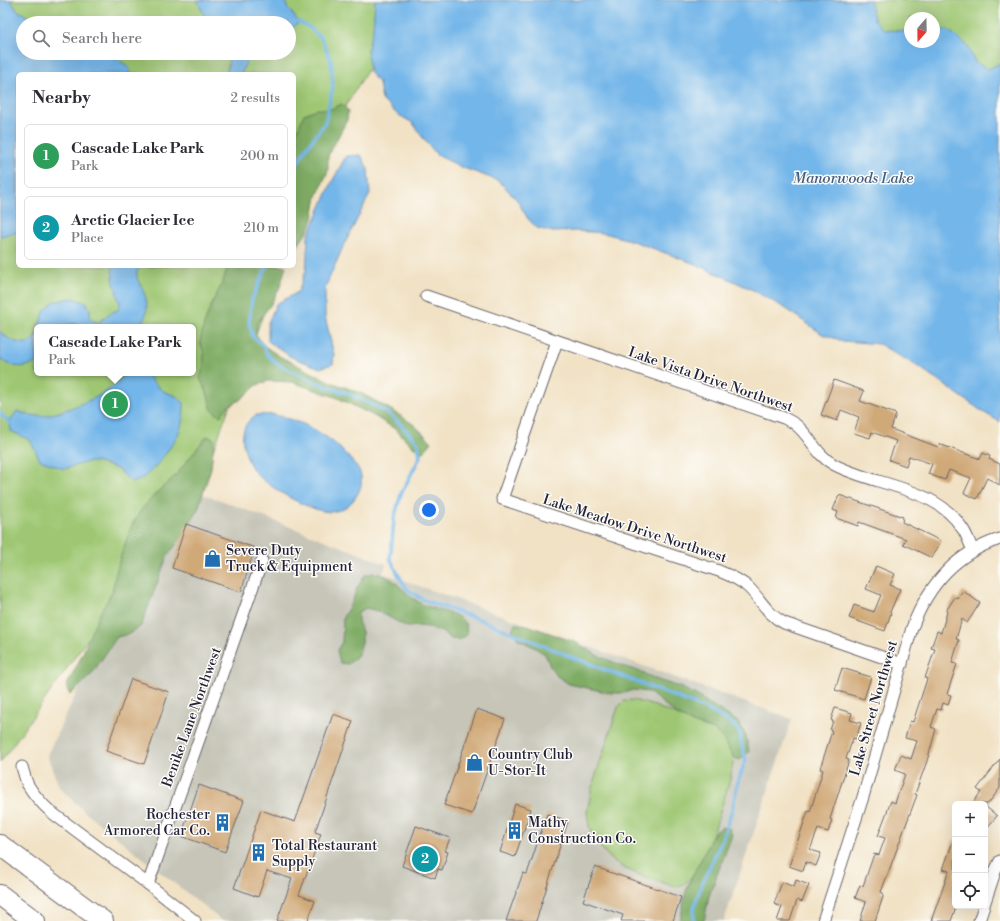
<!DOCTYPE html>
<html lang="en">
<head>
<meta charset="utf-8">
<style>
	body { margin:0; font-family:"Libre Bodoni",serif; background:#f7f7f7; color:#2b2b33 }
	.controls { position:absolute; right:12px; bottom:12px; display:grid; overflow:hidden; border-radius:6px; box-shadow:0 4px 16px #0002 }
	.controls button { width:36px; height:36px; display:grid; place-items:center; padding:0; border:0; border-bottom:1px solid #e1e1e2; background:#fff; color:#2b2b33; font:20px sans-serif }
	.compass { position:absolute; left:904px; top:12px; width:36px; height:36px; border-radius:50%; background:#fff; box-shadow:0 4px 16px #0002; rotate:200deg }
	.you { position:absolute; left:429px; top:510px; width:14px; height:14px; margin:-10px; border:3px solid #fff; border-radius:50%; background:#1a73e8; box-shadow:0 0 0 6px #1a73e833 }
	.badge { display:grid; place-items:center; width:26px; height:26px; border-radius:50%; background:#1f6fb2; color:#fff; font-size:13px; font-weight:700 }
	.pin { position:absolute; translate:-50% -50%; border:2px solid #fff; box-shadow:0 1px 4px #0006 }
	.popup { position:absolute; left:34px; top:324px; width:162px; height:52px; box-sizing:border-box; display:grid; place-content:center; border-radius:6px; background:#fff; filter:drop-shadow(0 1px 3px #0005); font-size:13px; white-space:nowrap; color:#7c7c81 }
	.popup b { font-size:15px; color:#2b2b33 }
	.popup::after { content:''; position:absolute; left:50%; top:100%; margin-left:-8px; border:8px solid transparent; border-top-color:#fff }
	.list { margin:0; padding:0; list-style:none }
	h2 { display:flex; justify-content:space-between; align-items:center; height:52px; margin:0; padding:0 16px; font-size:17px }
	h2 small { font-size:13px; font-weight:400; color:#7c7c81 }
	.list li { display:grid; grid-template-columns:26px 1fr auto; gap:12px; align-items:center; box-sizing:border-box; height:64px; margin:0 8px 8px; padding:0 8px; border:1px solid #e1e1e2; border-radius:6px }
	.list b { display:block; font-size:15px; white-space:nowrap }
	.list p { margin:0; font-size:13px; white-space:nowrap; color:#7c7c81 }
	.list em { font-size:13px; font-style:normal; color:#7c7c81 }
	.icon { flex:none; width:22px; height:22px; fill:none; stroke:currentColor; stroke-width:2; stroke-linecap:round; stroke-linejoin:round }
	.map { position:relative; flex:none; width:1000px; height:921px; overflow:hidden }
	.search { position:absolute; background:#fff; box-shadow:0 4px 16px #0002; left:16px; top:16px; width:280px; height:44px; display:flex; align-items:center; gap:10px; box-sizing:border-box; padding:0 14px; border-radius:22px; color:#7c7c81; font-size:15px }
	.panel { position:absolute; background:#fff; box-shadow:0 4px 16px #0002; left:16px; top:72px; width:280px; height:196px; border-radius:6px }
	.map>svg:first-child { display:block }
</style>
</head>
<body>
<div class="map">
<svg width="1000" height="921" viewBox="0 0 1000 921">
	<rect width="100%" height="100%" fill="#fdfcf7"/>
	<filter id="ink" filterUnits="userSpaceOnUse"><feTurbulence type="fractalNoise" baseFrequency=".025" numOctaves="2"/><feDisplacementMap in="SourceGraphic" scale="8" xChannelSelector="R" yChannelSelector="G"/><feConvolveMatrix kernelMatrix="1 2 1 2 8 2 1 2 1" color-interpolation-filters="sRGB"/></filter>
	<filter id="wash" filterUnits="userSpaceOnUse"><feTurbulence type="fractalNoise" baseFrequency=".012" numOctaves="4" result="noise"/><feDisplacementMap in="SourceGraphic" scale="16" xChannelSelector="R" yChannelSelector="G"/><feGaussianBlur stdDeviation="0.9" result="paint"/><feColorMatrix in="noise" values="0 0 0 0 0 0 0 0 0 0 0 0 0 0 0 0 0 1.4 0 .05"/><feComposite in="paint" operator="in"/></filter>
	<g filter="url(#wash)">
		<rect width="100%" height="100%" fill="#f1e2c5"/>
		<polygon fill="#c6c5b8" points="193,491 223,501 386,564 383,573 792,719 724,921 222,921 85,812 59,787 47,755 131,578"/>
		<g fill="#9fc773" stroke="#607457" fill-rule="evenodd">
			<path d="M0 0H411L329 133 294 230V74H18V266H281L205 473 0 763ZM23 23H289V53H23ZM37 327H193V373H37Z"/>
			<path d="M790 0H1000V78ZM910 18H934V42H910Z"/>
			<polygon points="633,700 652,705 677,715 693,723 714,730 723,738 726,745 734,758 730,780 713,834 703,856 692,876 685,884 677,887 644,877 624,868 612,860 594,840 589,826 587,812 592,787 618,707 624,701"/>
		</g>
		<g fill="#7fac65" stroke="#506750">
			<polygon points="342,104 348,111 347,120 328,156 328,171 317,196 313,219 308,231 294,251 294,136 298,129 304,114 316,109 331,109"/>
			<path d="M228 266H286L280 287 271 304 257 323 256 334 263 345 279 356 331 382 361 393 393 411 413 424 432 442 423 453 413 447 395 429 374 416 338 398 292 382 268 381 257 385 240 400 227 407 221 416C208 411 211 404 207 393 205 388 202 383 200 379L203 367 204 354 200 342 204 324 212 303 222 284Z"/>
			<polygon points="207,436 214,439 211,468 198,509 183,535 167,557 141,626 129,634 117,637 91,675 70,695 66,687 83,653 91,632 101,611 112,592 116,572 123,549 133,523 141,510 157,492 175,476"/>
			<path d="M373 573C395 575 400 590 417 601 429 609 444 610 457 616 461 618 464 622 466 625L467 635 459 640 451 639 442 632 428 627 419 626 407 627 378 611 366 608 358 612V621L362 632V640L360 650 355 659 348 664 340 663 337 650 342 642 343 617 352 602 357 588 365 575Z"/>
			<polygon points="515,624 527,625 575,642 597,655 623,666 641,672 658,680 680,687 696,695 738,722 746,736 749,752 740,760 734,758 726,745 723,738 714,730 693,723 677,715 649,692 633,690 623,693 611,693 569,684 557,676 550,666 545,654 532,646 518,639 512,630"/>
			<polygon points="722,827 730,829 732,835 709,896 704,921 680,921 686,891 692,876 703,856 713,834"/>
		</g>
		<g fill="#73b6e9" stroke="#4a6c92">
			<polygon points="0,0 11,0 16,9 38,23 23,23 23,53 105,53 113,56 129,67 130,74 18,74 18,232 0,236"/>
			<polygon points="197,0 285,0 287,7 299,22 289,31 289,23 208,23"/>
			<polygon points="375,0 870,0 874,19 884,30 910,31 910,42 934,42 934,30 948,30 967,45 975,62 988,69 1000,63 1000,422 983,412 922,369 879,344 843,341 822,334 785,308 751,289 698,265 633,241 604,233 574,231 553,232 537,228 528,219 517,200 499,181 461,167 437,155 420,134 413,123 397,114 382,100 379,83 370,73 367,51 373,29"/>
			<polygon points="229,53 250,53 241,74 225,74 228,67"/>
			<polygon points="361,155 368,169 370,194 343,247 325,288 325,316 334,355 333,364 320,368 291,357 268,341 268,323 276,304 298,292 306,270 308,236 333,180 346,156"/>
			<path d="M113 266H154H143L137 271C136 280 139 281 142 288 149 303 149 316 138 327H81L76 324 67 325 66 327H38L45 310 54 302 71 298 86 302 90 310V319L98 323 110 313 118 310 120 304 114 283 112 271Z"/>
			<path d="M0 331C8 340 17 344 29 343L36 336 37 331V363C22 368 13 369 0 358Z"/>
			<path d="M127 373H147L153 382 163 391 176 396 184 403C184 412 183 421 180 430 175 443 150 477 137 481 136 482 132 482 131 482L120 471 113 467 95 462H88L64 469 40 460 30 440 11 431C9 421 11 419 17 411 25 414 33 416 42 416 59 414 97 399 111 388 117 383 122 378 127 373Z"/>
			<path d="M256 415C262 415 269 414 275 415 281 416 297 421 303 424 313 428 332 440 339 447 343 451 347 456 351 460 354 463 357 466 359 470 363 478 362 487 357 495 352 503 345 509 336 511 316 517 266 486 254 471 247 461 246 454 243 443 241 431 246 421 256 415Z"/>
		</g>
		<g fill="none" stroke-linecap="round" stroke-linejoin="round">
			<g stroke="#73b6e9" stroke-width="3.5">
				<polyline points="294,169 305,150 325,123 333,86 331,60 321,38 309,27 299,22"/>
				<polyline points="267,266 252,299 249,323 253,337 263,345 267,354 275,362 285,368 329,388 347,393 385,411 398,422 418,443 420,457 401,494 394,519 392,542 390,558 398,574 407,589 420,598 434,604 476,618 574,658 671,695 708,710 721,717 733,724 740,733 741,743 746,759 738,782 732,810 721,843 703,881 694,907 694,921"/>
				<polyline points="0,413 10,423"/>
			</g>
		</g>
		<g id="blocks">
			<g fill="#d0a978">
				<polygon points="834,380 864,391 860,401 896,414 891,429 938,447 939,444 980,459 983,453 990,456 989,459 1000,464 1000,485 987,478 977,499 964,493 971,478 949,470 945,480 928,474 932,464 909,456 906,466 889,460 896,441 872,432 870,438 854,433 859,417 841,410 837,421 821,415"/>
				<polygon points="839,495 903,517 902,522 941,541 932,558 903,544 906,539 859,522 858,526 836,518 838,512 833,510"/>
				<polygon points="186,524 255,548 241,592 172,568"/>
				<polygon points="876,566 895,574 890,585 900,589 890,612 891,613 885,631 849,618 854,605 874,612 881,595 866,589"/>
				<polygon points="963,591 980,603 967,623 962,619 956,639 959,640 952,663 957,664 947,694 951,695 948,705 943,703 941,710 937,709 931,727 936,729 927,761 915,794 917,795 881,892 884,894 875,921 860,921 866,902 855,898 860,885 863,886 874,854 879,855 885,838 878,836 891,801 895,803 905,774 895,770 901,755 911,759 917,741 905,738 910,721 913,722 927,679 925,678 935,649 931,648 937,631 941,633 947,612 946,611 955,597 958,599"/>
				<polygon points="842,668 871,677 864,699 835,690"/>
				<polygon points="131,679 169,692 144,764 106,751"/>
				<polygon points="835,708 852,713 850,720 861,723 856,739 853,738 846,759 849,760 830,819 832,820 828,832 818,829 810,850 821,853 816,866 806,862 803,871 789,866 808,811 810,812 823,770 820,769 832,731 830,730 833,721 831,720"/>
				<polygon points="477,709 505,719 472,814 444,805"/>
				<polygon points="333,714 353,721 315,832 321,834 299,895 315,901 308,921 277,921 292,879 267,871 258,897 234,888 261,810 295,822"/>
				<polygon points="1000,759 1000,788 988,804 972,804 981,792 977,789"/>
				<polygon points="199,785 244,801 225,852 181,836"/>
				<polygon points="515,804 531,809 515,857 500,852"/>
				<polygon points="985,806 997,816 985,830"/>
				<polygon points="547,814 568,821 536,921 506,921 523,873 527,874"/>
				<polygon points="416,826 450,838 445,851 448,852 442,870 438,869 435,878 402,866"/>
				<polygon points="954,839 955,840 955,910 951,921 931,921 949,871 943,869"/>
				<polygon points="595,867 681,897 673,921 621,921 623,915 583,901"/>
				<polygon points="796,880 809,885 802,902 797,900 790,921 777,921 782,907 774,904 782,882 794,887"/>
			</g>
		</g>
	</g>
	<g filter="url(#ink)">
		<use href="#blocks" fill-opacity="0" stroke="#6a656b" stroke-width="1"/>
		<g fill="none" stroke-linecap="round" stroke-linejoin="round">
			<defs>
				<g id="street">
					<path d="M426 296 784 418C788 420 792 422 795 424 810 435 816 455 833 464 873 486 936 486 962 528 967 534 969 543 973 550"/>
					<path d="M557 341 502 499 719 571C729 575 741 580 749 588 762 601 767 614 784 623L902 664"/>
					<path d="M22 767C24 773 25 779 28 785 34 795 42 804 51 812L148 884 195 921"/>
					<polyline points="148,884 262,561"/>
					<polyline points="985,902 996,869 1000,861"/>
					<path d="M823 921 863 797 912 628C928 585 956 553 1000 539"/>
					<polyline points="979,921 984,906"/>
				</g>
				<g id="highway">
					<polyline points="0,845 103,921"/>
					<polyline points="0,895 35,921"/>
				</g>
			</defs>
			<use href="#street" stroke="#6a656b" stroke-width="13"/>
			<use href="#highway" stroke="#6a656b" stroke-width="22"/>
			<use href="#street" stroke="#fff" stroke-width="11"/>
			<use href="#highway" stroke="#fff" stroke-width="20"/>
		</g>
	</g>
	<defs>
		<symbol id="shop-bare" viewBox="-9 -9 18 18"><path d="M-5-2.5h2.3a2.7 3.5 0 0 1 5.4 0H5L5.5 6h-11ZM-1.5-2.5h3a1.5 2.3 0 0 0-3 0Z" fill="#1f6fb2" stroke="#fdfcf7" stroke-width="2.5" paint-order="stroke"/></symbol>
		<symbol id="building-bare" viewBox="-9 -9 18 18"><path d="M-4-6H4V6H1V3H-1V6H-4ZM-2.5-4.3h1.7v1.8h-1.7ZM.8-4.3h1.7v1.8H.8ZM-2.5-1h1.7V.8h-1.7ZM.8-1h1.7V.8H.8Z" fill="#1f6fb2" stroke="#fdfcf7" stroke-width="2.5" paint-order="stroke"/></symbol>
	</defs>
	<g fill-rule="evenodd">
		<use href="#shop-bare" x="200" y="546" width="25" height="25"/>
		<use href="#shop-bare" x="462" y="750" width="25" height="25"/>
		<use href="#building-bare" x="210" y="810" width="25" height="25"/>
		<use href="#building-bare" x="502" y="818" width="25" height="25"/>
		<use href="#building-bare" x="246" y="840" width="25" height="25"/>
	</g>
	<g text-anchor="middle" stroke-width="3" stroke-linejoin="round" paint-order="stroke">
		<g font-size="14" fill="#22223b" stroke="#fdfcf7">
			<text transform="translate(711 379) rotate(19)" y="5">Lake Vista Drive Northwest</text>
			<text transform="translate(635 528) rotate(18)" y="5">Lake Meadow Drive Northwest</text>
			<text transform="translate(873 708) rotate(-74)" y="5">Lake Street Northwest</text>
			<text transform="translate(191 717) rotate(-70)" y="5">Benike Lane Northwest</text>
		</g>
		<g font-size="14" fill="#22223b" stroke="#fdfcf7" text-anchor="start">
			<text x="226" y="555">Severe Duty<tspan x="226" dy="16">Truck &amp; Equipment</tspan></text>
			<text x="488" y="759">Country Club<tspan x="488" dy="16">U-Stor-It</tspan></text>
			<text x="210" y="819" text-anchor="end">Rochester<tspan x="210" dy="16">Armored Car Co.</tspan></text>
			<text x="528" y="827">Mathy<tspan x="528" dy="16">Construction Co.</tspan></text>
			<text x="272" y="850">Total Restaurant<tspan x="272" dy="16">Supply</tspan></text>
		</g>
		<g font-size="15" font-style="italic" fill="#425d81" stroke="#fdfcf7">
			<text x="853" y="183">Manorwoods Lake</text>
		</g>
	</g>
</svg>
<div class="controls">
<button>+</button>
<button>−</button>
<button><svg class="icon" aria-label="locate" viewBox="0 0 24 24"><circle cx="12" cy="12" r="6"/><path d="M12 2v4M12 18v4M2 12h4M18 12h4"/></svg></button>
</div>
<svg class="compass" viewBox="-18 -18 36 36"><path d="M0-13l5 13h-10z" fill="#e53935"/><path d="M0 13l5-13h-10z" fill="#7c7c81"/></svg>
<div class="you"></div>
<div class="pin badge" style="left:115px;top:404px;background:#2e9e5b">1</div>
<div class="popup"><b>Cascade Lake Park</b>Park</div>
<div class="pin badge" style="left:425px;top:859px;background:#0f9aa8">2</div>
<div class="search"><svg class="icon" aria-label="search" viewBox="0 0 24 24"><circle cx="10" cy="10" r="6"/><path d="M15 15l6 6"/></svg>Search here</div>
<section class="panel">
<h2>Nearby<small>2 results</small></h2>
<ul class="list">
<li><span class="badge" style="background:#2e9e5b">1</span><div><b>Cascade Lake Park</b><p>Park</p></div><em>200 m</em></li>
<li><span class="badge" style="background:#0f9aa8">2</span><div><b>Arctic Glacier Ice</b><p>Place</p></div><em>210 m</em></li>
</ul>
</section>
</div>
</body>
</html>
